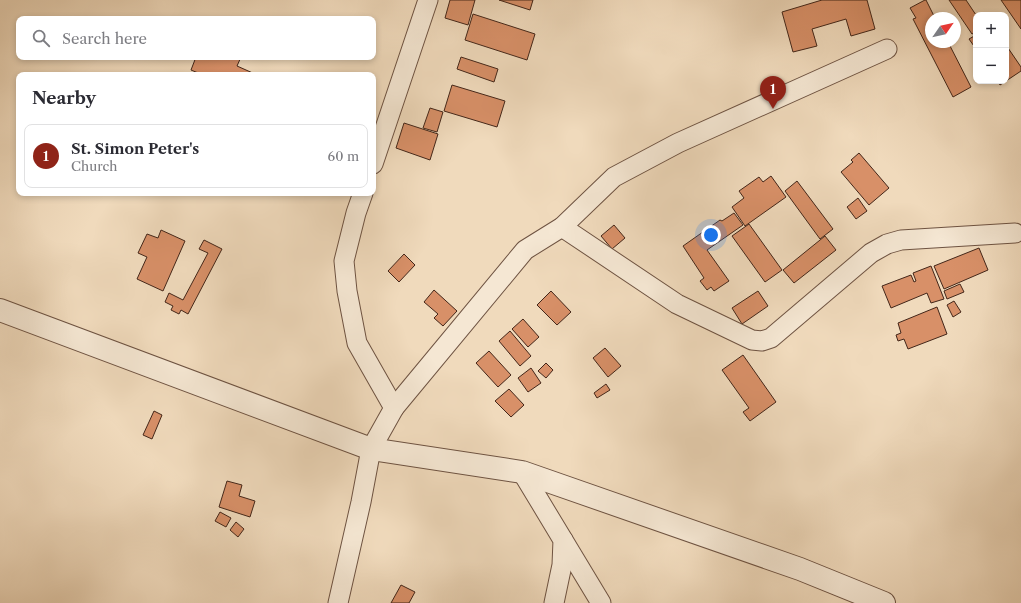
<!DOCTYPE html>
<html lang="en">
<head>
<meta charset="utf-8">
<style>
	body { margin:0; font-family:"Libre Caslon Text",serif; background:#f7f7f7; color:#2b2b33 }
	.controls { position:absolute; right:12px; top:12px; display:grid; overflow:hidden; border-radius:8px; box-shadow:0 2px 6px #0003 }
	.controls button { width:36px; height:36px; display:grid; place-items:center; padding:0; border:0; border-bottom:1px solid #e1e1e2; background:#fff; color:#2b2b33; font:20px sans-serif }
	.compass { position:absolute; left:925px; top:12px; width:36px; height:36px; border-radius:50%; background:#fff; box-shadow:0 2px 6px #0003; rotate:56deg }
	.you { position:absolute; left:711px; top:235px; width:14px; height:14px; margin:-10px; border:3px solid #fff; border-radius:50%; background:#1a73e8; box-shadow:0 0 0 6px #1a73e833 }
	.badge { display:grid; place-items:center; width:26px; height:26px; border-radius:50%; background:#8f2418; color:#fff; font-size:13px; font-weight:700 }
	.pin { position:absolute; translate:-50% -33px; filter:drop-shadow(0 1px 2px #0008) }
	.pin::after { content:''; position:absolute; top:21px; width:14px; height:12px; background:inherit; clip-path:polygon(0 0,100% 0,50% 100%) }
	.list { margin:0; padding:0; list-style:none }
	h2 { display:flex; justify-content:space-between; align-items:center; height:52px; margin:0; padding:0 16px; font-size:17px }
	h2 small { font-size:13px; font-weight:400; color:#7c7c81 }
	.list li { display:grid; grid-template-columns:26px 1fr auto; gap:12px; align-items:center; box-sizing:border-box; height:64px; margin:0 8px 8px; padding:0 8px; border:1px solid #e1e1e2; border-radius:8px }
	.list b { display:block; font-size:15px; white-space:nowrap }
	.list p { margin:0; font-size:13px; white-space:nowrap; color:#7c7c81 }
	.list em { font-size:13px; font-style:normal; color:#7c7c81 }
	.icon { flex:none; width:22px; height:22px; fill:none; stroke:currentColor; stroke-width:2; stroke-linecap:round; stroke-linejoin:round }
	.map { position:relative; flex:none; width:1021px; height:603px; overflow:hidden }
	.search { position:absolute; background:#fff; box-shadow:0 2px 6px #0003; left:16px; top:16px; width:360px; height:44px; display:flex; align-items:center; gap:10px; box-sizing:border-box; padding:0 14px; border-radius:8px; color:#7c7c81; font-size:15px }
	.panel { position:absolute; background:#fff; box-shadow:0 2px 6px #0003; left:16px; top:72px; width:360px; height:124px; border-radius:8px }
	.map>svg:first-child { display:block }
</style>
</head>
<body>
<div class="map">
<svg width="1021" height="603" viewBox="0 0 1021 603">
	<rect width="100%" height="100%" fill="#f0dabc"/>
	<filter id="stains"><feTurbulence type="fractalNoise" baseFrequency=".005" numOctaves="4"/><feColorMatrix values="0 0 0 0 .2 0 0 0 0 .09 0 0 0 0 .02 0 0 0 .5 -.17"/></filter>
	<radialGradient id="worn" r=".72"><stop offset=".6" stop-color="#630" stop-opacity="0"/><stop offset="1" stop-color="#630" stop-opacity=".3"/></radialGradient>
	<g fill="#d89068" stroke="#432619">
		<polygon points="450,0 475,0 468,25 445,18"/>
		<polygon points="499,0 533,0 530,10"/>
		<polygon points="822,0 867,0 875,29 851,36 846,19 812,29 817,46 793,52 782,12"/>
		<polygon points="925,0 926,0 935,18 931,18 931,42 948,42 971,87 953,97 913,19 916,18 910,8"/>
		<polygon points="949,0 966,0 976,15 976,32 972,34"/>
		<polygon points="1001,0 1021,0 1021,29"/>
		<polygon points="473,14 535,34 527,60 465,40"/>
		<polygon points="976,35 976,49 969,39"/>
		<polygon points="1006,45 1021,67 1021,71 1006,81"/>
		<polygon points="196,57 241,57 237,66 255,74 255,75 203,75 191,70"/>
		<polygon points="461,57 498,69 494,82 457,69"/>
		<polygon points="998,81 1006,81 1000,85"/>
		<polygon points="452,85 505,101 497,127 444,111"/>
		<polygon points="430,108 443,112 437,132 423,128"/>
		<polygon points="404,123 438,134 430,160 396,148"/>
		<polygon points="859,153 889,188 869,205 841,172 853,162 851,160"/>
		<polygon points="771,176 786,197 745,226 732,207 744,198 739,191 759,177 763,182"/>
		<polygon points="797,181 833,229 820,239 785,191"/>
		<polygon points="858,198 867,211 856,219 847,207"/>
		<polygon points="734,213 743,225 707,250 729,281 714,291 711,287 707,290 700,281 704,278 683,246 720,220 722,221"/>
		<polygon points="749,224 782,270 765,282 732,236"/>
		<polygon points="614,225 625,238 612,249 601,236"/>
		<polygon points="161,230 185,241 163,291 137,279 147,257 138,253 147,234 158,238"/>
		<polygon points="825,236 836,250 794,283 783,270"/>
		<polygon points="204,240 222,249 188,314 181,310 179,314 171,310 173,306 165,302 169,293 183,300 208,253 199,249"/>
		<polygon points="979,248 988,270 944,289 934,266"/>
		<polygon points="404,254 415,265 399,282 388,271"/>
		<polygon points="931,266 944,299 931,303 927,293 891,308 882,286 911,275 914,282 916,281 913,273"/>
		<polygon points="960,284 964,292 947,299 944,291"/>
		<polygon points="434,290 457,311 443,326 434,318 438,314 424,302"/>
		<polygon points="551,291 571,312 557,325 537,305"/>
		<polygon points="758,291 768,306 742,324 732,308"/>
		<polygon points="954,301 961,312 953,317 947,305"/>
		<polygon points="937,307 947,334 908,349 904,339 898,341 896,335 901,333 898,323"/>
		<polygon points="523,319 539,337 528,347 512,329"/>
		<polygon points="510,331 531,356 520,366 499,341"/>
		<polygon points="605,348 621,366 608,377 593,358"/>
		<polygon points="489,351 511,375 498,387 476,363"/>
		<polygon points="743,355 776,402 750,421 743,412 749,408 722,370"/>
		<polygon points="546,363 553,370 546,378 538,371"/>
		<polygon points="531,368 541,383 528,392 518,378"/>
		<polygon points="606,384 610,390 597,398 594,393"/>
		<polygon points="509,389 524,405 511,417 495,401"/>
		<polygon points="154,411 162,415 152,439 143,435"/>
		<polygon points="227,481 242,485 239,496 255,501 250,517 219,507"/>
		<polygon points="220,512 231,518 226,527 215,521"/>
		<polygon points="236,522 244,529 238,537 230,530"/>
		<polygon points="401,585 415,592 409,603 391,603"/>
	</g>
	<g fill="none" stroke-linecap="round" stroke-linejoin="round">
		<defs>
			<g id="minor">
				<polyline points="373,164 428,0"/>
				<polyline points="562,227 677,304 752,340 762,341 771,338 871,253 887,244 901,240 1015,233"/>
				<polyline points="394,408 525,250 562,227 614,177 678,143 887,49"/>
				<polyline points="522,472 563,540 562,565 554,603"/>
				<polyline points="563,540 601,603"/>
				<polyline points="338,603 361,502 371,449 394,408 357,343 347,291 344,261 356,213 363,193"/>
			</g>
			<polyline id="tertiary" points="0,310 371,449 522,472 800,569 884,603"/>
		</defs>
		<use href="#minor" stroke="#6e5342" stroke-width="21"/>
		<use href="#tertiary" stroke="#6e5342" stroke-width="24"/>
		<use href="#minor" stroke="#f5e7d3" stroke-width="19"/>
		<use href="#tertiary" stroke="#f5e7d3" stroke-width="22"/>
	</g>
	<rect width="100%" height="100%" filter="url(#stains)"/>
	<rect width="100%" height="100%" fill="url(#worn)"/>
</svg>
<div class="controls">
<button>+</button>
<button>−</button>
</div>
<svg class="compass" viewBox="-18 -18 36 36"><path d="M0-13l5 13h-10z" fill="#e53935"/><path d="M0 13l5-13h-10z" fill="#7c7c81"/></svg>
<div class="you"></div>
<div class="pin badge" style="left:773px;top:109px">1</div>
<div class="search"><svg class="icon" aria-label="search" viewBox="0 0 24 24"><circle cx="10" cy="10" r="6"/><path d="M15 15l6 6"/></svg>Search here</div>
<section class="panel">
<h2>Nearby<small></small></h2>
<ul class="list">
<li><span class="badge">1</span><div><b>St. Simon Peter's</b><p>Church</p></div><em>60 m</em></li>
</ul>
</section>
</div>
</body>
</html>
